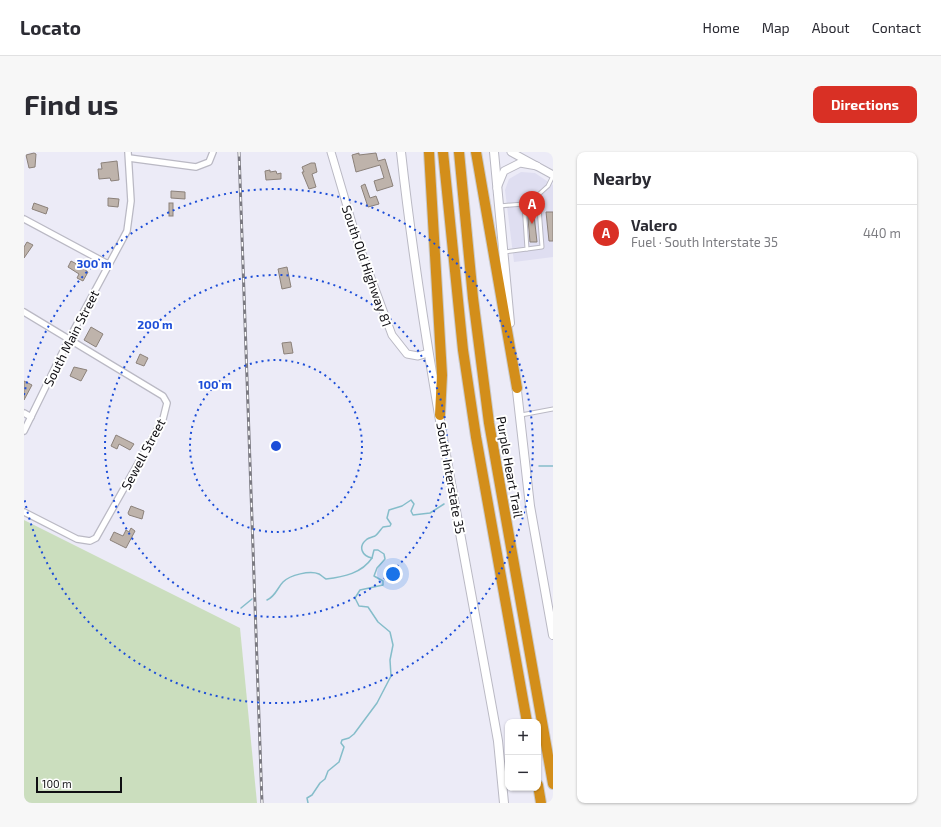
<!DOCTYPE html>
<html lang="en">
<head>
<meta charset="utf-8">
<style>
	body { margin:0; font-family:"Exo 2",sans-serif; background:#f7f7f7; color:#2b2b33 }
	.controls { position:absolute; right:12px; bottom:12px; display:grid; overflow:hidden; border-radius:8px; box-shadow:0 1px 3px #0004 }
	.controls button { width:36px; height:36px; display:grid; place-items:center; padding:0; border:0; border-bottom:1px solid #e1e1e2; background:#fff; color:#2b2b33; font:20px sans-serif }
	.scale { position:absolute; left:12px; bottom:10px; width:86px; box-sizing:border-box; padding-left:4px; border:2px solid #0f0e12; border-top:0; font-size:11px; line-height:14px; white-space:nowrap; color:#0f0e12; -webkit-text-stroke:3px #fff; paint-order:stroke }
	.you { position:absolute; left:369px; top:422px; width:14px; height:14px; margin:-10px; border:3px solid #fff; border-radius:50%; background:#1a73e8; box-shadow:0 0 0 6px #1a73e833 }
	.badge { display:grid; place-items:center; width:26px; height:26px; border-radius:50%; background:#d93025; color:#fff; font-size:13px; font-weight:700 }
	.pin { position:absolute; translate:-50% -33px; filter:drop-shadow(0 1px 2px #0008) }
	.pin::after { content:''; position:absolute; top:21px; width:14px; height:12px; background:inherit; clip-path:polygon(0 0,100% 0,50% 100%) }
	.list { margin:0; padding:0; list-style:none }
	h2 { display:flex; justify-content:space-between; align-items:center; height:52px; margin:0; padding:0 16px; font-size:17px }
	h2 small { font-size:13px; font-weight:400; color:#7c7c81 }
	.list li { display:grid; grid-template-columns:26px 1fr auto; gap:12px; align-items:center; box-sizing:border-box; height:56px; padding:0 16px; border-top:1px solid #e1e1e2 }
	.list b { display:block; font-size:15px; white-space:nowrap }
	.list p { margin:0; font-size:13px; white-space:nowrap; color:#7c7c81 }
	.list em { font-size:13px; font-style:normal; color:#7c7c81 }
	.map { position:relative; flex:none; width:529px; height:651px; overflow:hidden; border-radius:8px }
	header { display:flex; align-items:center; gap:24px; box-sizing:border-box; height:56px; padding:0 20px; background:#fff; border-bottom:1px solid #e1e1e2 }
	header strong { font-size:19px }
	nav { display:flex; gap:22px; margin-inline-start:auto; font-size:14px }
	.intro { display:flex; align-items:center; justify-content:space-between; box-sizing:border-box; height:96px; padding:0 24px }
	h1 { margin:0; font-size:28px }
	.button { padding:10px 18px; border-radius:8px; background:#d93025; color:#fff; font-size:14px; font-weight:700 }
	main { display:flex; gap:24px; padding:0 24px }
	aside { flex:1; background:#fff; border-radius:8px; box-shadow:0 1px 3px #0004 }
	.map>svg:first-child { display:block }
</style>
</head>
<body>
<header>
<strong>Locato</strong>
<nav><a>Home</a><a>Map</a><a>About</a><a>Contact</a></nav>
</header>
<div class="intro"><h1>Find us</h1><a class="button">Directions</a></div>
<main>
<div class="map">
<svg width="529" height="651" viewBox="0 0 529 651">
	<rect width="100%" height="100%" fill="#ecebf7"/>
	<polygon fill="#dfdef1" points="497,20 511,21 529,33 529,105 490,110 481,38 485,27"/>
	<polygon fill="#cbdebe" points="0,368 216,476 233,651 0,651"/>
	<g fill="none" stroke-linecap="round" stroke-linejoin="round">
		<g stroke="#85bdca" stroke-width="1.5">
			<polyline points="515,314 529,314"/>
			<path d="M243 448C252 444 253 436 259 430 266 423 286 418 295 422 297 423 300 426 302 427 320 425 338 421 348 406 338 404 334 395 342 388 344 386 348 385 351 384 354 382 357 377 359 375L366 374 367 372 363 366 365 358 378 354 387 348 390 352 387 359 389 363 406 361 420 352"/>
			<polyline points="217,456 228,447"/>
			<polyline points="284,651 283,646 288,643 296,631 301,627 304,619 315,610 320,595 317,591 318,588 325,586 330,582 353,551 367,524 366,508 369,493 366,480 354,470 344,455 335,454 331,446 336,438 359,433 359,429 350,424 353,416 361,407 360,402 354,398 350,398 348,406"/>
		</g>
	</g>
	<g fill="#beb3ab" stroke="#8b817a">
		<polygon points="10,1 12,2 11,15 5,16 2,3"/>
		<polygon points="335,1 335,3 352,1 354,9 361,7 369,34 353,39 350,29 360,26 356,13 332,20 328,3"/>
		<polygon points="93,9 95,28 87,29 86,26 75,27 74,17 78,17 77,11"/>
		<polygon points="287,11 291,11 293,20 288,22 292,35 285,37 278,20 280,20 278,15"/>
		<polygon points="246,18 246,20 252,19 253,22 257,21 257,27 242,28 241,19"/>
		<polygon points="341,32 346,46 352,44 355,52 344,55 337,34"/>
		<polygon points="147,39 161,40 161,47 147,46"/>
		<polygon points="84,46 95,47 94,55 84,54"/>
		<polygon points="10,51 24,56 22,62 8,57"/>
		<rect x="145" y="51" width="4" height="13"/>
		<polygon points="509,54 513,90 506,90 503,55"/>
		<polygon points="522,60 529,60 529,89 525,89"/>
		<polygon points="3,90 9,93 0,106 0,95"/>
		<polygon points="47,109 62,117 62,119 64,120 59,129 53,126 55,122 44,115"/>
		<polygon points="263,115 267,135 258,137 254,117"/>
		<polygon points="67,175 79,182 72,195 60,188"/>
		<polygon points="267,190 269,201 260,202 258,191"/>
		<polygon points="116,202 124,206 120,214 112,211"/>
		<polygon points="50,215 63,218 57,229 46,224"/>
		<polygon points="0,229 8,233 0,248"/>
		<polygon points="92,283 110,292 106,298 95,292 93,297 87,294"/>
		<polygon points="107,354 120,359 118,367 105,363 104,361"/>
		<polygon points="107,376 111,379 102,396 86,388 90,380 99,384 102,378 105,380"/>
	</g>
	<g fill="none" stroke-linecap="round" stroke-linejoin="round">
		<defs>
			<g id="service">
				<polyline points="500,52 514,43"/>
				<polyline points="475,54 500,52 503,97 481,100"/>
				<polyline points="503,97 518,95 514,43 524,34 529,24"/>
				<polyline points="497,263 529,257"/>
			</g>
			<g id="minor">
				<polyline points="105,6 172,15 185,10 189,0"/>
				<polyline points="0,67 84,112"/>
				<polyline points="0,160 139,244 143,251 139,267 72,386 66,389 53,387 0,360"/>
				<polyline points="0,261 7,265"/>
				<polyline points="0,279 45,187 103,79 107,49 104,0"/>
			</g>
			<g id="tertiary">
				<polyline points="307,0 333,88 368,183 383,202 394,204 404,201"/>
				<polyline points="487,0 529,23"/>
				<polyline points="473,36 480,19 496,11 513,14"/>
			</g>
			<g id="secondary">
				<path d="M377 0C399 198 439 393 474 589L480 651"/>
				<polyline points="470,0 486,171"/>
				<polyline points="492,230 506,354 529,483"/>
			</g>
			<g id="motorway">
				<polyline points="405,0 418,223 416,263"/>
				<polyline points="419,0 439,198 452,285 503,570"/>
				<polyline points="435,0 449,146 465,271 529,632"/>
				<polyline points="452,0 493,236"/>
				<polyline points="514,633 517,651"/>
			</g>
		</defs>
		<use href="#service" stroke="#bab9c4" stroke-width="5"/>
		<use href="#minor" stroke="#bab9c4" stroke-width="8"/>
		<use href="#tertiary" stroke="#bab9c4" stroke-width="9"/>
		<use href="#secondary" stroke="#bab9c4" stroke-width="10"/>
		<use href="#motorway" stroke="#cacacb" stroke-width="12"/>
		<use href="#service" stroke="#fff" stroke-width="3"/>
		<use href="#minor" stroke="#fff" stroke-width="5.5"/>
		<use href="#tertiary" stroke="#fff" stroke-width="7"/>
		<use href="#secondary" stroke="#fff" stroke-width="8"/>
		<use href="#motorway" stroke="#d38e1a" stroke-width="10"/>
		<defs>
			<polyline id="rail" points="215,0 238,651"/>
		</defs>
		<use href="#rail" stroke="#7a7981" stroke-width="3"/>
		<use href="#rail" stroke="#fff" stroke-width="1.5" stroke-dasharray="4.5" stroke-linecap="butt"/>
	</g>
	<g fill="none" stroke="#1d4ed8" stroke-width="2" stroke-dasharray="2 4">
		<circle cx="252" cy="294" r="86"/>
		<circle cx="252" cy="294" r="171"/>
		<path d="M0 243A257 257 0 1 1 0 345"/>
	</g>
	<g text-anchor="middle" stroke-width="4" stroke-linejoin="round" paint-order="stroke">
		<g font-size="13" fill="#0f0e12" stroke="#fff">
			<text transform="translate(343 114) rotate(71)" y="5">South Old Highway 81</text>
			<text transform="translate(47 186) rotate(-63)" y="5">South Main Street</text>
			<text transform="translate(119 302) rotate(-62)" y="5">Sewell Street</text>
			<text transform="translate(486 315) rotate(80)" y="5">Purple Heart Trail</text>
			<text transform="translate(427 326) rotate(80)" y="5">South Interstate 35</text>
		</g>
	</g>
	<circle cx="252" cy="294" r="6" fill="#1d4ed8" stroke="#fff" stroke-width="2"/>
	<g font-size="12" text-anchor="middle" font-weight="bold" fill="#1d4ed8" stroke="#fff" stroke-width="4" stroke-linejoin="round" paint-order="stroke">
		<text x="70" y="116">300 m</text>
		<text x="131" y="177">200 m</text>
		<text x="191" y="237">100 m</text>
	</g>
</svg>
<div class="controls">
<button>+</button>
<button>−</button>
</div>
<div class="scale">100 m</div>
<div class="you"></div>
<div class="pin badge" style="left:508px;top:72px">A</div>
</div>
<aside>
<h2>Nearby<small></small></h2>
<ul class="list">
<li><span class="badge">A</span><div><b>Valero</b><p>Fuel · South Interstate 35</p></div><em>440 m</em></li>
</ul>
</aside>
</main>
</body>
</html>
